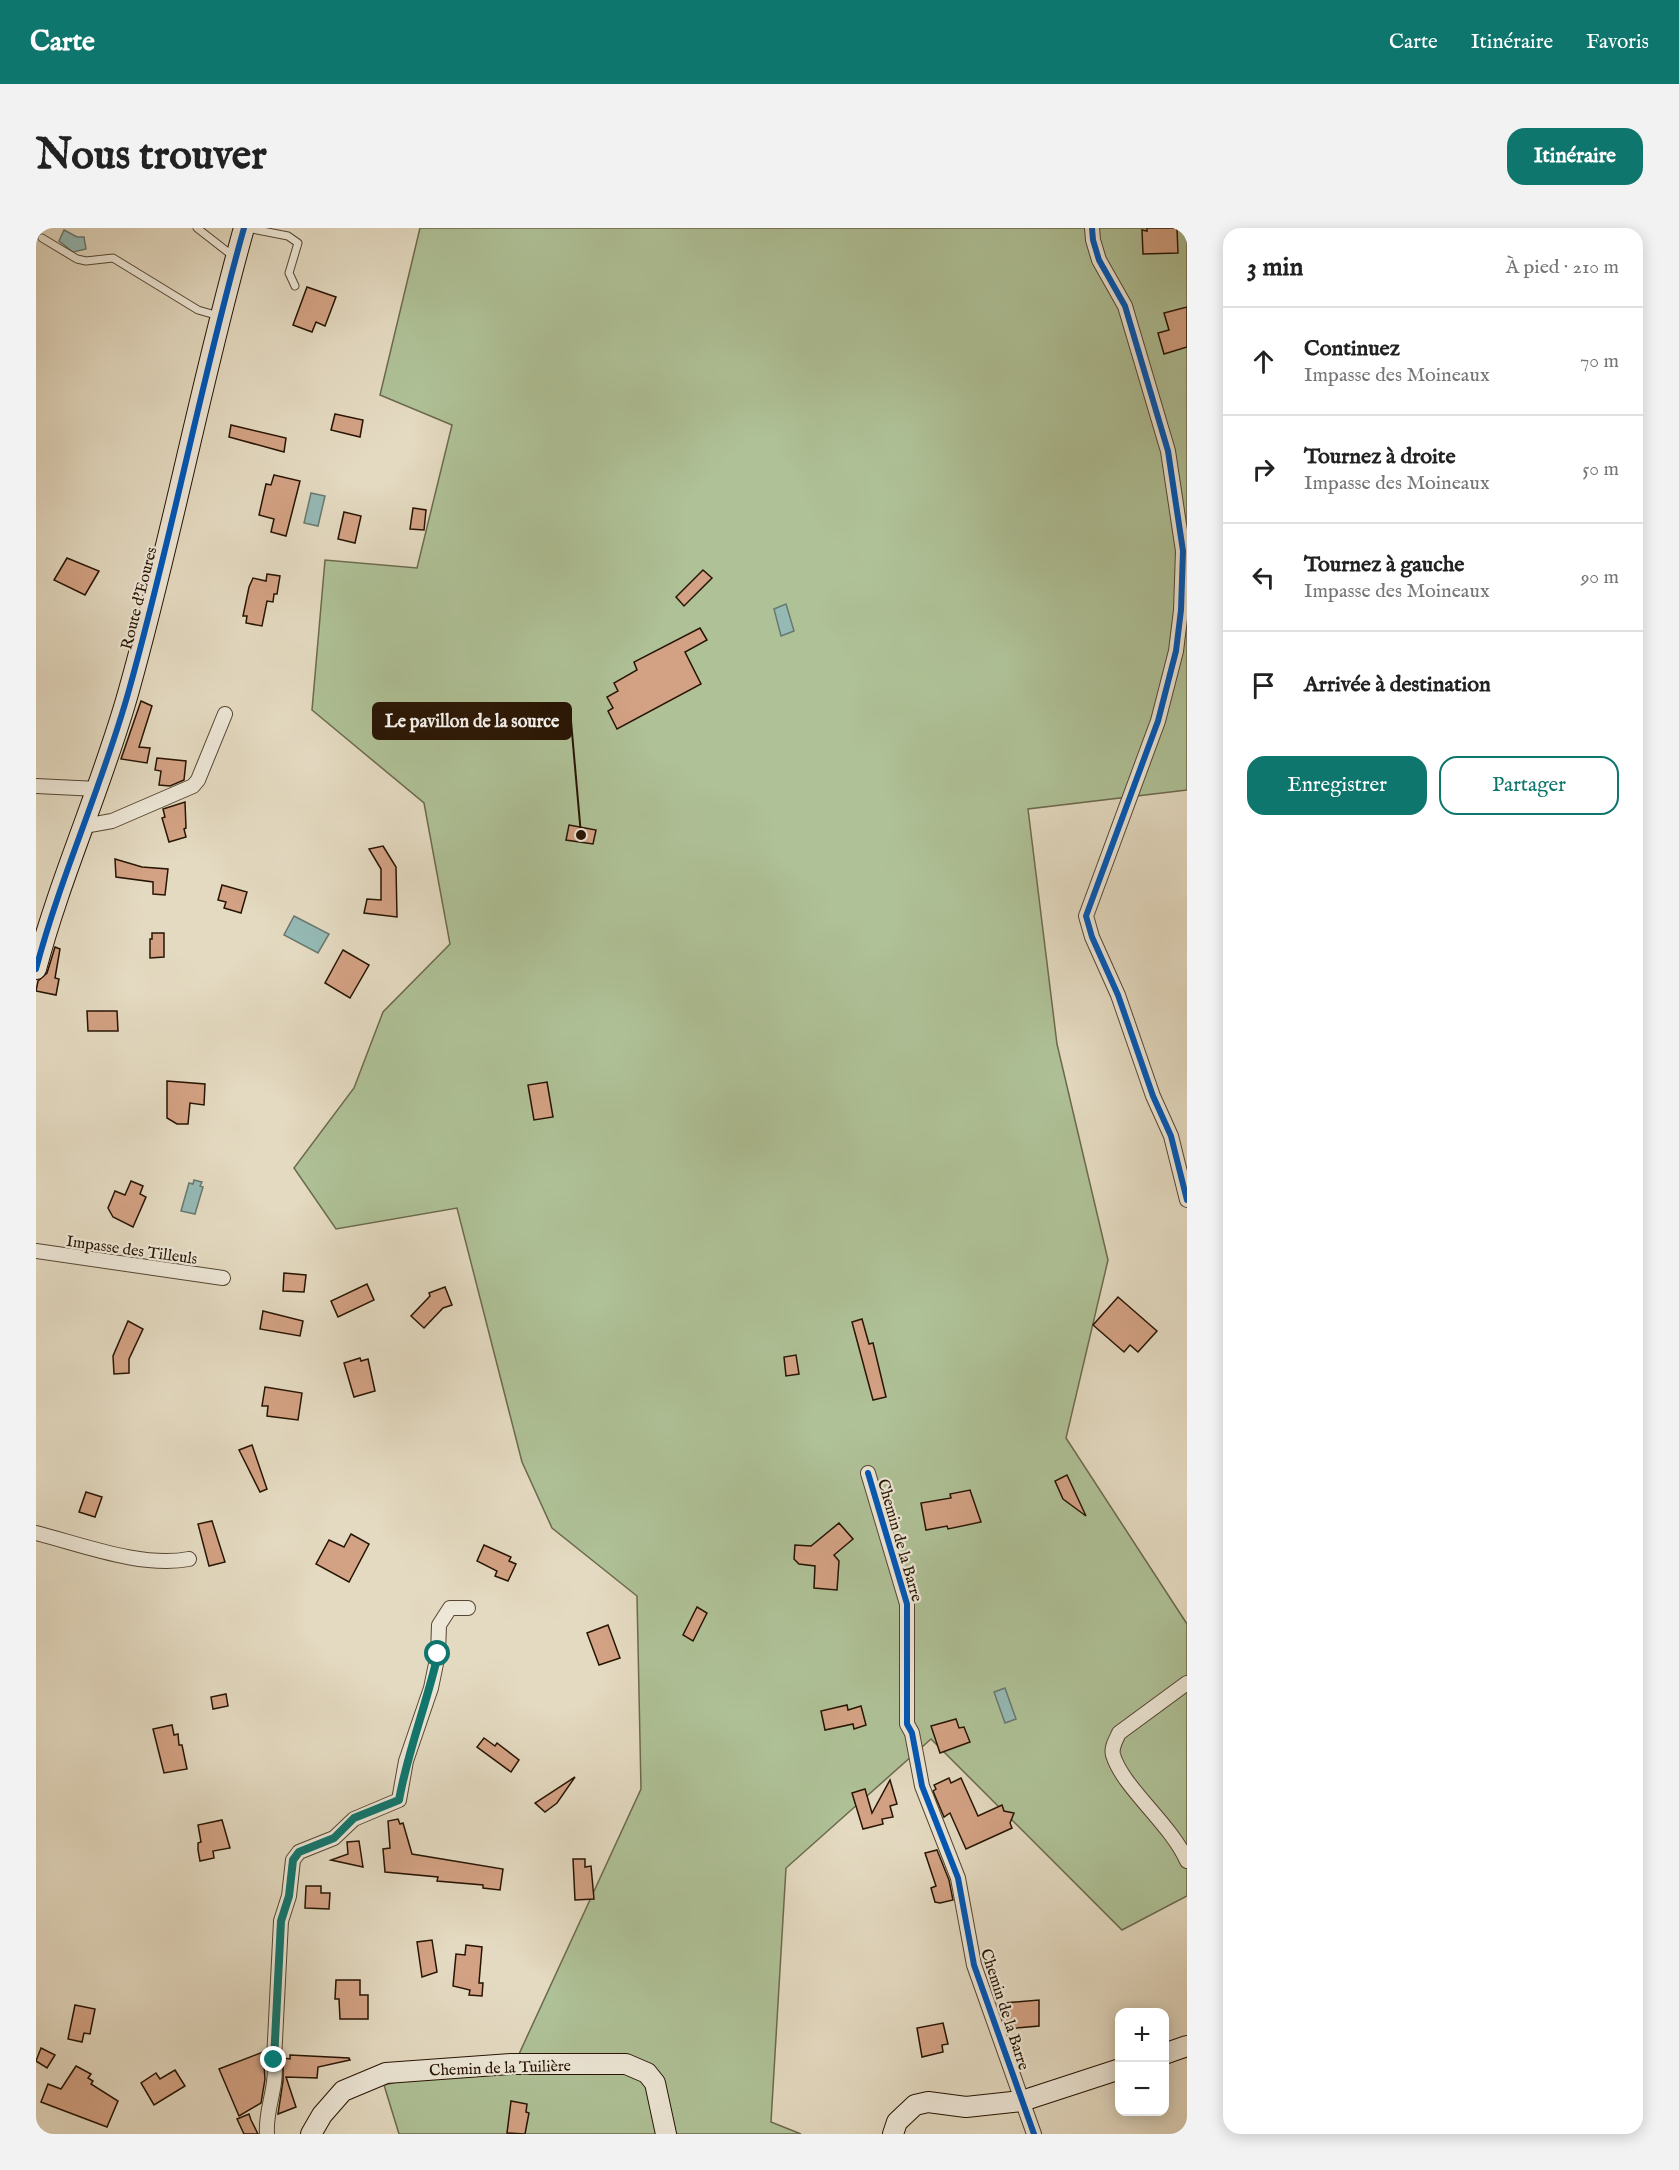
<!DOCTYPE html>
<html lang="fr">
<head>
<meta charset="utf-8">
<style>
	body { margin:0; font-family:"IM FELL English",serif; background:#f2f2f2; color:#222 }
	.controls { position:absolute; right:18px; bottom:18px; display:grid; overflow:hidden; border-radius:12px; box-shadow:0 3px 15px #0003 }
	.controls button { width:54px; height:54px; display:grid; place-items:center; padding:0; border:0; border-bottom:2px solid #e0e0e0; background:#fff; color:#222; font:30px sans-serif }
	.stop { position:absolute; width:18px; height:18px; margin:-14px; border:4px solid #0f766e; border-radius:50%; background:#fff }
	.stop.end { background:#0f766e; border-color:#fff; box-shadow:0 2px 6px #0008 }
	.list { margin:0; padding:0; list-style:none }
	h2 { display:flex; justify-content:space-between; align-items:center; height:78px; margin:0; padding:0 24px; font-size:26px }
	h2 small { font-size:20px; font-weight:400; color:#767676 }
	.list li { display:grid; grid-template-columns:39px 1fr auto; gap:18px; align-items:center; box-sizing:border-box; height:108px; padding:0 24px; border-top:2px solid #e0e0e0 }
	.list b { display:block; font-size:22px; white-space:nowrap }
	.list p { margin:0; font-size:20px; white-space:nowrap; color:#767676 }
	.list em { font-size:20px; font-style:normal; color:#767676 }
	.actions { display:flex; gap:12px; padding:18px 24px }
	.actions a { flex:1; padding:14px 0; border:2px solid #0f766e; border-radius:18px; text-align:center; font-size:21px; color:#0f766e }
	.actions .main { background:#0f766e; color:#fff }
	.icon { flex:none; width:33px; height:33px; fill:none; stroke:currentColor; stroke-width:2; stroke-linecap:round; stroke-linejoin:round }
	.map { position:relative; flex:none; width:1151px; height:1906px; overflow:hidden; border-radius:18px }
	header { display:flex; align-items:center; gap:36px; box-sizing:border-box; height:84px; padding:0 30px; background:#0f766e; color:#fff }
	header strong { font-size:28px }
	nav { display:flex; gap:33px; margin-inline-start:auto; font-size:21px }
	.intro { display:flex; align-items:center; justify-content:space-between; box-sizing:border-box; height:144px; padding:0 36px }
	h1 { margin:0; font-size:42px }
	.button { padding:15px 27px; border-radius:18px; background:#0f766e; color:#fff; font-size:21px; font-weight:700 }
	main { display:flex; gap:36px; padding:0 36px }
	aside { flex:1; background:#fff; border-radius:18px; box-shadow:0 3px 15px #0003 }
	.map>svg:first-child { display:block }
</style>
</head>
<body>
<header>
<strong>Carte</strong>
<nav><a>Carte</a><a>Itinéraire</a><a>Favoris</a></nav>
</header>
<div class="intro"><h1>Nous trouver</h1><a class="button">Itinéraire</a></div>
<main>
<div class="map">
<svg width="1151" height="1906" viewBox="0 0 1151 1906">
	<rect width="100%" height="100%" fill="#e4dac1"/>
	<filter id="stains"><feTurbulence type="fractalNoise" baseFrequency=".00333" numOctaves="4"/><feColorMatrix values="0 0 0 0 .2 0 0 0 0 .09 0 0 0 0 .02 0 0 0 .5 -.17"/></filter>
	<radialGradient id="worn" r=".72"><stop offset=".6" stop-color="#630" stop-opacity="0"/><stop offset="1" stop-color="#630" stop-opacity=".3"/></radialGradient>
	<polygon fill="#afc197" stroke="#6b6a4d" stroke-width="1.5" points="384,0 1151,0 1151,562 992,581 1021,816 1072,1032 1030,1210 1151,1396 1151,1668 1086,1702 895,1511 750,1640 735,1894 765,1906 363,1906 348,1857 483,1826 605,1561 601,1368 516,1300 486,1234 421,980 300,1001 258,940 318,860 347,784 414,716 388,575 276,482 289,332 381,340 416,197 344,167"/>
	<g fill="#95bab6" stroke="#69786e" stroke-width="1.5">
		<polygon points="28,2 41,9 48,9 50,21 37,24 23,13"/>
		<polygon points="275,265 289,268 282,298 268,295"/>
		<polygon points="750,376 758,403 745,408 738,381"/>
		<polygon points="258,688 293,706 282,725 248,707"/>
		<polygon points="158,952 166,954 164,958 167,959 159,986 145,983 153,955 157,956"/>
		<polygon points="969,1460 980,1491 969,1495 958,1464"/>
	</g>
	<g fill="#d3a284" stroke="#271403" stroke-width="1.5">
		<polygon points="1111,0 1141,0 1142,25 1107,26 1106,2 1111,3"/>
		<polygon points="271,59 300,69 289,98 280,94 276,104 257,97"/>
		<polygon points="1151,79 1151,119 1128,126 1122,105 1133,102 1128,85"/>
		<polygon points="299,186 327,192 324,209 295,202"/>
		<polygon points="195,197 250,210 248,224 193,209"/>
		<polygon points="238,247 264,253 250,308 235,304 238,291 223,287 230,256 235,257"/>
		<polygon points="377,280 390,282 388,302 374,301"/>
		<polygon points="308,284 325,288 319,315 302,311"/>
		<polygon points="31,330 63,343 49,367 18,352"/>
		<polygon points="667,342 676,350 648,378 640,369"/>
		<polygon points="231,346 244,348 241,366 238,366 237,374 231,373 226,398 210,395 211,388 207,388 213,359 217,350 230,353"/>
		<polygon points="664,400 671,412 649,424 665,456 581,501 572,483 577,480 571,469 582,463 578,455 601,442 598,434"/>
		<polygon points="105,473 116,478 103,519 114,520 111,535 85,531"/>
		<polygon points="121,530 150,533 148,552 134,558 123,557 125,543 119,542"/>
		<polygon points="149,574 150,600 148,601 150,609 133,614 126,590 129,589 127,581"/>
		<polygon points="533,597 560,602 557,616 530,612"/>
		<polygon points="347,618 360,639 361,689 328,685 331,671 345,672 345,641 333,621"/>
		<polygon points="79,631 106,639 132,641 129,667 117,666 117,654 80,649"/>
		<polygon points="186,657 211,664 205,685 188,680 190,674 182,672"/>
		<polygon points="116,705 128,705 128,729 114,730 114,711 116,711"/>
		<polygon points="19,719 24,721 19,750 23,751 20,767 0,763 2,753 11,745"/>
		<polygon points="307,722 333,737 314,770 289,755"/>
		<polygon points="51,783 81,783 82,803 52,803"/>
		<polygon points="131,853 169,856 168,877 154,875 152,896 141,896 131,890"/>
		<polygon points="511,854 517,889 498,892 492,857"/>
		<polygon points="95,953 107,958 104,966 110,969 97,999 77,989 72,980 79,963 89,967"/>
		<polygon points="248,1045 270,1047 268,1064 247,1063"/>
		<polygon points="331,1056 338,1072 302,1089 295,1073"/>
		<polygon points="409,1059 416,1077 407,1080 388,1100 375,1088 394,1068 393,1065"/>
		<polygon points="1082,1069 1121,1103 1102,1124 1094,1117 1088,1124 1057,1097"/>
		<polygon points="227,1083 267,1093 264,1108 224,1101"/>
		<polygon points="826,1091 833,1116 837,1115 850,1169 837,1172 816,1094"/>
		<polygon points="92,1093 107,1101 93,1131 93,1145 78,1146 77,1128"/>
		<polygon points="760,1127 763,1146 750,1148 748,1129"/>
		<polygon points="324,1130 325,1133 332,1131 339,1163 318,1169 308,1135"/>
		<polygon points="229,1159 266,1165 262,1192 231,1188 232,1178 226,1178"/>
		<polygon points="216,1217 231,1261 224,1264 203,1222"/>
		<polygon points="1031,1247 1050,1288 1027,1271 1019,1253"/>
		<polygon points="934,1262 945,1294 912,1301 911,1298 890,1302 885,1275 915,1270 914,1266"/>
		<polygon points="50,1264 66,1269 59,1289 43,1284"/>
		<polygon points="176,1293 189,1334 173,1338 162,1296"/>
		<polygon points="803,1295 817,1311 798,1327 803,1333 801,1362 778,1360 779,1338 763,1336 758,1331 759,1317 775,1318"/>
		<polygon points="315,1306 333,1316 313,1354 280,1336 293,1312 308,1319"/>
		<polygon points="448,1317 475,1329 473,1333 480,1336 472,1353 459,1348 461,1343 441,1333"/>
		<polygon points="661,1379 671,1385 657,1413 647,1407"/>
		<polygon points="572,1397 584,1430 563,1437 551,1405"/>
		<polygon points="190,1466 192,1478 177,1481 175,1469"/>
		<polygon points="811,1477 812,1482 825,1478 830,1497 818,1501 817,1496 789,1502 785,1483"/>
		<polygon points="920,1491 923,1500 928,1499 934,1514 904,1525 895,1498"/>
		<polygon points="136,1497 138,1507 142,1506 143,1517 146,1517 151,1541 128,1545 117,1501"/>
		<polygon points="448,1510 459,1518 461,1515 483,1532 475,1544 441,1519"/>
		<polygon points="539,1549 521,1575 509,1584 499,1575"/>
		<polygon points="913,1550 915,1555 925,1550 942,1588 966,1577 968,1583 978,1585 974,1595 976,1600 930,1621 914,1585 908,1589 897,1563 900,1561 898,1557"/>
		<polygon points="854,1552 861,1576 854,1578 857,1589 846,1591 847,1596 827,1601 816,1565 829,1561 836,1585"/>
		<polygon points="362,1591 364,1596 367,1595 376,1626 467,1641 464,1662 447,1660 447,1657 401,1653 402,1649 349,1644 347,1621 354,1620 352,1593"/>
		<polygon points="186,1592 194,1620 177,1623 178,1630 164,1633 162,1622 162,1615 165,1614 162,1597"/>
		<polygon points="323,1613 327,1639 295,1632 312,1626 311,1614"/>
		<polygon points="901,1622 913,1652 917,1672 904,1675 899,1674 895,1660 900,1658 889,1625"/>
		<polygon points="537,1631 549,1631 549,1639 555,1638 558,1671 539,1672"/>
		<polygon points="270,1658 285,1658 285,1665 294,1665 293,1681 269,1680"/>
		<polygon points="396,1712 401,1744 386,1749 381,1714"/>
		<polygon points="430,1717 446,1719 443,1755 447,1755 446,1768 433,1767 434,1762 417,1758 420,1726 429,1727"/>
		<polygon points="300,1752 324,1752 324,1767 332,1767 332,1791 304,1791 303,1771 299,1771"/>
		<polygon points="1003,1772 1003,1798 970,1801 966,1787 969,1787 968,1775"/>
		<polygon points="39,1777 59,1781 54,1806 48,1805 46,1814 32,1811"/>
		<polygon points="907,1795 912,1816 906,1817 907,1824 886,1829 881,1800"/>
		<polygon points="5,1820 19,1827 11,1840 0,1833"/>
		<polygon points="227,1824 229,1851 225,1875 203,1888 183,1841"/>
		<polygon points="254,1827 313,1830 314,1832 282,1839 281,1850 250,1849 260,1879 242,1886 247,1853 247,1830 254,1831"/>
		<polygon points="40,1838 55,1846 52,1850 57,1853 55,1856 82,1873 71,1899 5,1874 12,1856 25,1861"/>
		<polygon points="139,1842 149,1858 118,1877 105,1855 120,1845 124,1851"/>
		<polygon points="475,1873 491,1876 490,1884 493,1885 489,1906 471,1905"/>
		<polygon points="213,1886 215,1892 222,1906 208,1906 201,1891"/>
	</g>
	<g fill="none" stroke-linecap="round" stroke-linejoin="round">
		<defs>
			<g id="lane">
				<polyline points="161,0 197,28"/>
				<polyline points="211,0 252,8 262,15 253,45 259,58"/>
				<polyline points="6,10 41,31 50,33 77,30 162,82 183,88"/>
			</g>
			<g id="street">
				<polyline points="1056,0 1057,12 1063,32 1089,78 1132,223 1147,323 1145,382 1140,423 1122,493 1050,688 1056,709 1082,767 1117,868 1135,908 1151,972"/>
				<polyline points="0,558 62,561"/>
				<polyline points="48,598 76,593 157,558 162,552 189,486"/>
				<polyline points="0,1023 187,1050"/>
				<polyline points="832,1245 871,1376 871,1496 876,1505 886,1558 922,1650 938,1737 998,1906"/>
				<path d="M0 1305C47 1317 106 1340 153 1331"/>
				<path d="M1151 1455 1083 1505C1080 1512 1075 1519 1077 1527 1087 1560 1135 1596 1151 1633"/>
				<path d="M231 1906C229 1880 242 1860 238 1832L245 1693 253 1668 257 1632 263 1624 298 1610 318 1591 363 1572 370 1533 395 1460 402 1426 403 1397 414 1380H432"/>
			</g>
			<g id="secondary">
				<path d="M0 741C25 646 67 556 93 462 136 309 165 153 208 0"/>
				<polyline points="1128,1826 1151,1818"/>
				<polyline points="275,1906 286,1887 307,1863 350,1845 475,1836 590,1836 611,1845 619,1855 630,1906"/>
				<polyline points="857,1906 861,1894 879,1877 892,1874 930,1879 986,1873 1084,1841"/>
			</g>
		</defs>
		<use href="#lane" stroke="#564632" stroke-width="9"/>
		<use href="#street" stroke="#564632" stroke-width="16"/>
		<use href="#secondary" stroke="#271403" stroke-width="22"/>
		<use href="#lane" stroke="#ede7d7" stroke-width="7"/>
		<use href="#street" stroke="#ede7d7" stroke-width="14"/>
		<use href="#secondary" stroke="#ede7d7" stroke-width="20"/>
		<defs>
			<g id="cycleway">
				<polyline points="1056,0 1057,12 1063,32 1089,78 1132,223 1147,323 1145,382 1140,423 1122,493 1050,688 1056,709 1082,767 1117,868 1135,908 1151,972"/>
				<path d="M0 741C25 646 67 556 93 462 136 309 165 153 208 0"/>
				<polyline points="832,1245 871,1376 871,1496 876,1505 886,1558 922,1650 938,1737 998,1906"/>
			</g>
		</defs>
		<use href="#cycleway" stroke="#ede7d7" stroke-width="10"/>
		<use href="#cycleway" stroke="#0057b8" stroke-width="6"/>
	</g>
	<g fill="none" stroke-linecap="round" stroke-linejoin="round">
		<path stroke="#0f766e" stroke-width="8" d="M238 1832 245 1693 253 1668 257 1632 263 1624 298 1610 318 1590 363 1572C372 1522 391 1475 402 1426"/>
	</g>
	<g text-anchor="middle" stroke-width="4.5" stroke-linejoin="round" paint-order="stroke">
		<g font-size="16" fill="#271403" stroke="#ede7d7">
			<text transform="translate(102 370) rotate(-76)" y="6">Route d'Eoures</text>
			<text transform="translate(96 1021) rotate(8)" y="6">Impasse des Tilleuls</text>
			<text transform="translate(865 1312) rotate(74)" y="6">Chemin de la Barre</text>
			<text transform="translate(970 1781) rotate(72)" y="6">Chemin de la Barre</text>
			<text transform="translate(464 1839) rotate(-2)" y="6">Chemin de la Tuilière</text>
		</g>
	</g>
	<path fill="none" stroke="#271403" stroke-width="2" d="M545 607L535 493"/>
	<circle fill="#271403" stroke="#ede7d7" stroke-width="2" cx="545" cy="607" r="6"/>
	<rect fill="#271403" stroke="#271403" stroke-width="2" x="337" y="475" width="198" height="36" rx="6"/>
	<g font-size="18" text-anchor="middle" font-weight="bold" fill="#fff">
		<text x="436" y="499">Le pavillon de la source</text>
	</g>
	<rect width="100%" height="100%" filter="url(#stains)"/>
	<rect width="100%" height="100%" fill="url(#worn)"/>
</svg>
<div class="controls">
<button>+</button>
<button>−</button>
</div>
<div class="stop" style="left:402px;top:1426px"></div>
<div class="stop end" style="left:238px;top:1832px"></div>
</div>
<aside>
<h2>3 min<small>À pied · 210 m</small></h2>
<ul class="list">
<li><svg class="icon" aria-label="ahead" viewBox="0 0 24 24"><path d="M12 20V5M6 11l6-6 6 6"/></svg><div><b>Continuez</b><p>Impasse des Moineaux</p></div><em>70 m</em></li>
<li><svg class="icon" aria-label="right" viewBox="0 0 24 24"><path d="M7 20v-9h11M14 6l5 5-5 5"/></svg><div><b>Tournez à droite</b><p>Impasse des Moineaux</p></div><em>50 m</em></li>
<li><svg class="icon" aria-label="left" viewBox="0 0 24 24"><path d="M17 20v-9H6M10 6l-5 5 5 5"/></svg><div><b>Tournez à gauche</b><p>Impasse des Moineaux</p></div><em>90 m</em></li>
<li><svg class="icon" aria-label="arrive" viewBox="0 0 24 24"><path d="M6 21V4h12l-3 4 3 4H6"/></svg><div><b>Arrivée à destination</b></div></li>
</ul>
<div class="actions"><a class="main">Enregistrer</a><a>Partager</a></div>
</aside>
</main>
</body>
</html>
